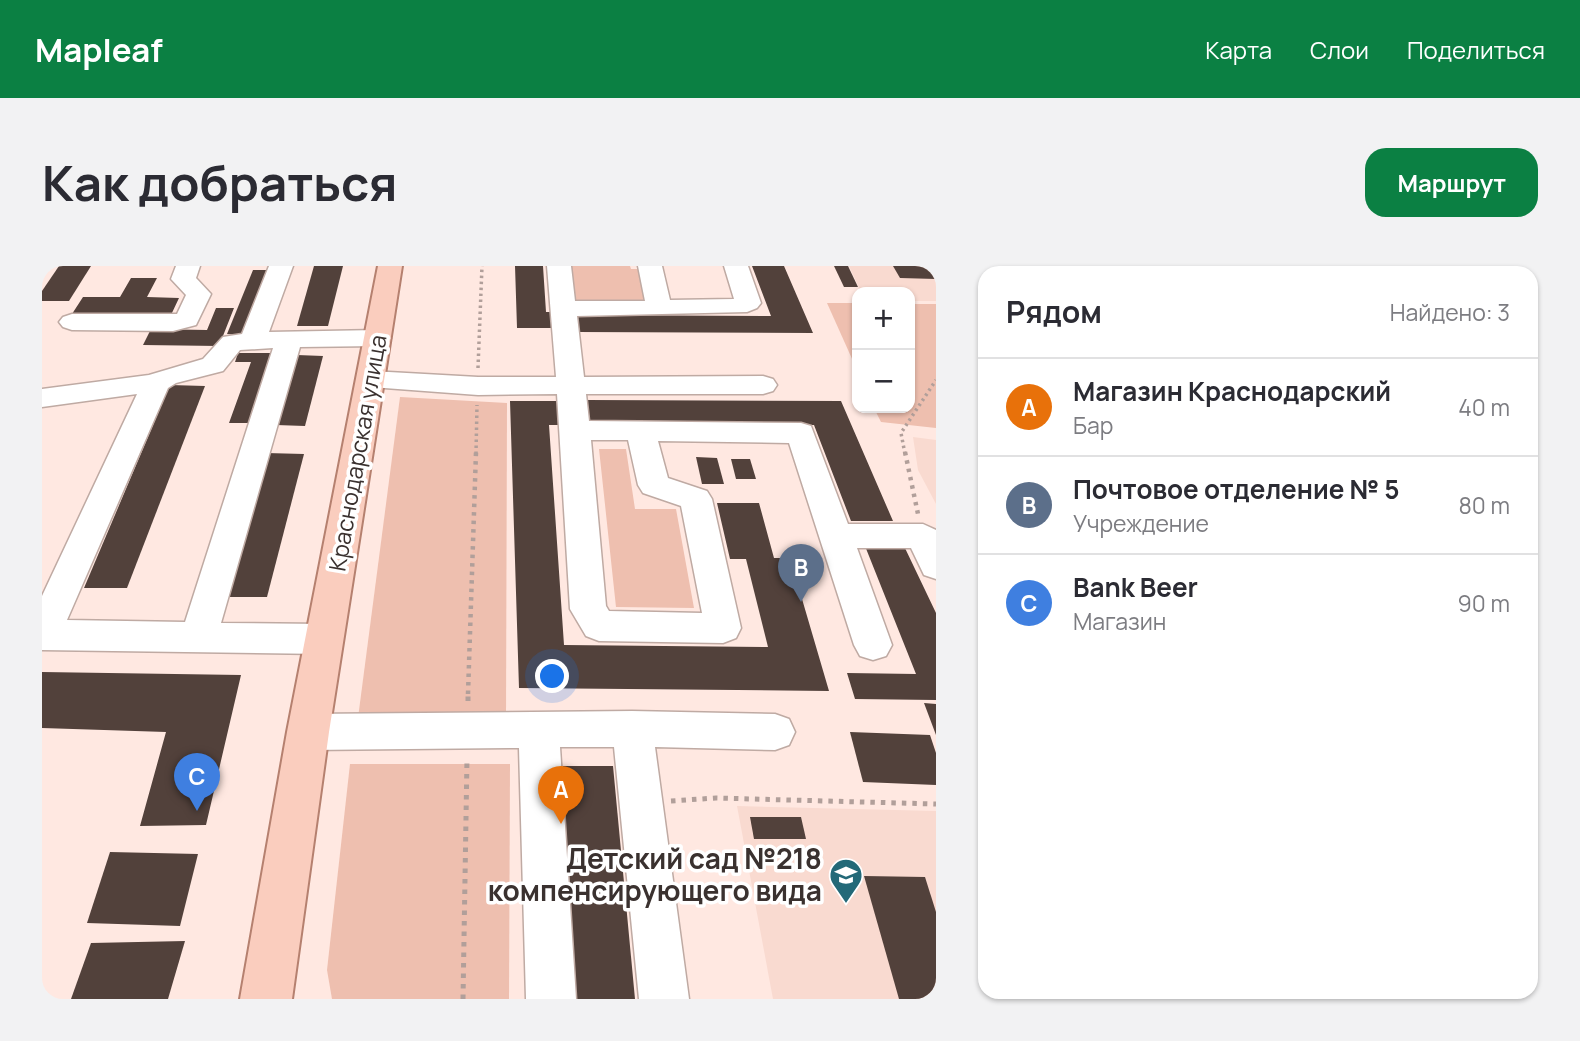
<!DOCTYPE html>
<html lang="ru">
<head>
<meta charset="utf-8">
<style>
	body { margin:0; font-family:Manrope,sans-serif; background:#f2f2f3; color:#2b2b33 }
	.controls { position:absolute; right:21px; top:21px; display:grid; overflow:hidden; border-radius:14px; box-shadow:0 2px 5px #0004 }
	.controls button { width:63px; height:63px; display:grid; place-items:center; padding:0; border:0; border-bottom:2px solid #e1e1e2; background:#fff; color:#2b2b33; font:35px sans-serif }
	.you { position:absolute; left:511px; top:411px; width:24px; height:24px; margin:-18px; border:5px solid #fff; border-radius:50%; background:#1a73e8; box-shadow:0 0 0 10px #1a73e833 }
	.badge { display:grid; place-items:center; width:46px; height:46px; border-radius:50%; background:#0b8043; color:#fff; font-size:23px; font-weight:700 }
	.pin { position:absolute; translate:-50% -58px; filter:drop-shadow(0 2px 4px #0008) }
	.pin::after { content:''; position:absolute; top:37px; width:24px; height:21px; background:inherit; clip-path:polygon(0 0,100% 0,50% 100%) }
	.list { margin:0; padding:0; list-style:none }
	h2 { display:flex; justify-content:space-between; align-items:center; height:91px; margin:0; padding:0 28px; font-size:30px }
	h2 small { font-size:23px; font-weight:400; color:#7c7c81 }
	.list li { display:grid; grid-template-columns:46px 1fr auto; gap:21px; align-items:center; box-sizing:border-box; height:98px; padding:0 28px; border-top:2px solid #e1e1e2 }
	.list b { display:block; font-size:26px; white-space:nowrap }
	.list p { margin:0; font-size:23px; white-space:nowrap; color:#7c7c81 }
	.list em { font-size:23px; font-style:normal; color:#7c7c81 }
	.map { position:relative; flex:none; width:894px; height:733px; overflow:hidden; border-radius:21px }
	header { display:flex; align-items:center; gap:42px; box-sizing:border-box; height:98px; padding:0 35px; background:#0b8043; color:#fff }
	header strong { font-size:33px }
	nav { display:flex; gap:38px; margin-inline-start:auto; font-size:24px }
	.intro { display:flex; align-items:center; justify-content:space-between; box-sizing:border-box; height:168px; padding:0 42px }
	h1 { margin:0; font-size:49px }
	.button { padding:18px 32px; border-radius:21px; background:#0b8043; color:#fff; font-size:24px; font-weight:700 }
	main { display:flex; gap:42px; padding:0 42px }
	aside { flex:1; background:#fff; border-radius:21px; box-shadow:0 2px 5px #0004 }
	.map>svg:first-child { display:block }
</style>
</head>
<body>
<header>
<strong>Mapleaf</strong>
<nav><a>Карта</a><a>Слои</a><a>Поделиться</a></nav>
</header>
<div class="intro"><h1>Как добраться</h1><a class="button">Маршрут</a></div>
<main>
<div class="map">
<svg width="894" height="733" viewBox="0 0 894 733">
	<rect width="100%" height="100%" fill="#ffe8e1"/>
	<g fill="#f9dad0">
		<polygon points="807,0 894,0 894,35 868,35 868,26 819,26"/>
		<polygon points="871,171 894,174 894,238 876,204"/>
		<polygon points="695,540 894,545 894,733 731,733"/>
	</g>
	<g fill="#eebfaf">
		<polygon points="529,0 588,0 589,3 598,3 604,35 533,34"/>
		<polygon points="785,37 815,37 815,104"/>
		<polygon points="868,38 894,38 894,162 839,156 832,142 868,142"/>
		<polygon points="358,131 465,137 464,453 316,452"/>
		<polygon points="557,183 584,183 593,243 634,243 652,342 574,341"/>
		<polygon points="308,498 468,498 467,733 290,733 285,704"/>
	</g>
	<g fill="#52413b">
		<polygon points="17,0 49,0 27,35 0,35 0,25"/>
		<polygon points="272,0 301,0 286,60 255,60"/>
		<polygon points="473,0 501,0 504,46 513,46 513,62 475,62"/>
		<polygon points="710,0 742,0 771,67 535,66 533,49 729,50"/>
		<polygon points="792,0 806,0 816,21 802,21"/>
		<polygon points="851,0 894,0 894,13 858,12"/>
		<polygon points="211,4 228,4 203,69 185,68"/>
		<polygon points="89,12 115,12 105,31 137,32 129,49 30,48 41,31 78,31"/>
		<polygon points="174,42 192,42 177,80 101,79 109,63 165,64"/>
		<polygon points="196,87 231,87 208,157 187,157 209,96 193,96"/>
		<polygon points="255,89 281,90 263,160 234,159"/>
		<polygon points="128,119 163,120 85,322 42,322"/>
		<polygon points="545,134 799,135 851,255 809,255 772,159 548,156"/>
		<polygon points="468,135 519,135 521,159 507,159 522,379 726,381 704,293 688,293 675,237 717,237 732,292 748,292 787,425 477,422"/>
		<polygon points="224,187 262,188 225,331 181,331"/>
		<polygon points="654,191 675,192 682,218 660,218"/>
		<polygon points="689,193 708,193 714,213 694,213"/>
		<polygon points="823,280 862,280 894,347 894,434 813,433 805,407 874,408"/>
		<polygon points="0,406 199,409 164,559 98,560 124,466 0,462"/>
		<polygon points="882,437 894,438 894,469"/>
		<polygon points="808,466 888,469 894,487 894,519 821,516"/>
		<polygon points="521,500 571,500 593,733 532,733"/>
		<polygon points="708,551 759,551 764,573 712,573"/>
		<polygon points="68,586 156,588 138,660 45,657"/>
		<polygon points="822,610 883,611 894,646 894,733 857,733"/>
		<polygon points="143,675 126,733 29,733 49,677"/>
	</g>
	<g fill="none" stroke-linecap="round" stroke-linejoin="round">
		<defs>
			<g id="minor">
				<polygon points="134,0 158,0 154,12 169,28 154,59 131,65 30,64 21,61 17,56 21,51 30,48 135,48 144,29 129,13"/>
				<path d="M227 0H251L227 66 336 64 345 66 349 72 345 78 336 80 258 81 179 357 282 358 295 362 300 373 295 384 282 388 0 384V330L95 128 0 141V123L107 109 161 93 181 71 200 68ZM231 82 143 356 25 354 126 122 134 117 181 105 198 84Z"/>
				<path d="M505 0H529L533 35H603L596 0H620L628 34 692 33 682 0H706L719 37 715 42 705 46 535 50 542 111 721 110 731 113 735 119 731 125 721 128H544L547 155 759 157 769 160 806 258H881L894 264V313L882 309 869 282H815L850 379 844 390 831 394 818 390 812 379 747 177 616 175 626 212 665 225 670 233 699 362 694 372 681 377 557 375 544 370 528 343 515 128 436 129 329 121 319 119 315 113 319 107 329 105 436 111H514ZM549 174H586L596 219 601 227 639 240 660 347 567 345 564 340Z"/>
				<polygon points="590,445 733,448 747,453 753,466 747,479 733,484 613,481 647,733 597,733 572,481 518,481 534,733 484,733 477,482 266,484 252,479 246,466 252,453 266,448"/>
			</g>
			<polygon id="major" points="336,0 360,0 287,466 250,733 198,733 245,466"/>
		</defs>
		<use href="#minor" stroke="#bfaaa3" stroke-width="3"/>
		<use href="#major" stroke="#b5806f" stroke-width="4"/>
		<g stroke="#b19f9a" stroke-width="3.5" stroke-dasharray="2.5 3.5" stroke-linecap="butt">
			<polyline points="436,102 440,0"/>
			<polyline points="434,188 435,139"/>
			<polyline points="863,188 859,167 894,114"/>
		</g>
		<g stroke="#b19f9a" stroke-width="4.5" stroke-dasharray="3.5 5" stroke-linecap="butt">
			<polyline points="863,186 876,248"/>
			<polyline points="426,428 434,186"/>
		</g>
		<g stroke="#b19f9a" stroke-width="5" stroke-dasharray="4.5 6" stroke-linecap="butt">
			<polyline points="426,435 426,426"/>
			<polyline points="629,535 674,532 894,538"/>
			<polyline points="421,733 425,492"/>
		</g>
		<use href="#minor" fill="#fff" fill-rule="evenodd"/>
		<use href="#major" fill="#facdbe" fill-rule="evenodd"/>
	</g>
	<defs>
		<symbol id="school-pin" viewBox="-11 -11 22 30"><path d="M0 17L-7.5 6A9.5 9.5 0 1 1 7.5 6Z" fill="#236978" stroke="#fff"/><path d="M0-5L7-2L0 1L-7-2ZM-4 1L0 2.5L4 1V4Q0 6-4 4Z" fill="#fff"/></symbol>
	</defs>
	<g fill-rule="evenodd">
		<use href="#school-pin" x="785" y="590" width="38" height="52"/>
	</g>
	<g text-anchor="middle" stroke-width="7" stroke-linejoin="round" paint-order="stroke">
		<g font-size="23" fill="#3a312f" stroke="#fff">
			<text transform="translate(316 187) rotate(-80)" y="8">Краснодарская улица</text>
		</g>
		<g font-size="28" font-weight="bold" fill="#3a312f" stroke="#fff" text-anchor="end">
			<text x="780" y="603">Детский сад №218<tspan x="780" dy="32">компенсирующего вида</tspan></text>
		</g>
	</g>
</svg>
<div class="controls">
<button>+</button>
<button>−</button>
</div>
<div class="you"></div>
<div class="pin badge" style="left:519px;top:558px;background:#e8710a">A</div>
<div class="pin badge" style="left:759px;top:336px;background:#5c6f8a">B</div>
<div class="pin badge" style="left:155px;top:545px;background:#3f7fe0">C</div>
</div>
<aside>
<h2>Рядом<small>Найдено: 3</small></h2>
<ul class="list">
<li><span class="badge" style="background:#e8710a">A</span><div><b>Магазин Краснодарский</b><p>Бар</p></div><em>40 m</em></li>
<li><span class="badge" style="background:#5c6f8a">B</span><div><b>Почтовое отделение № 5</b><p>Учреждение</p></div><em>80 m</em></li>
<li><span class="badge" style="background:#3f7fe0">C</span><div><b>Bank Beer</b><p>Магазин</p></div><em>90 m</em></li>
</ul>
</aside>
</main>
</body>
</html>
